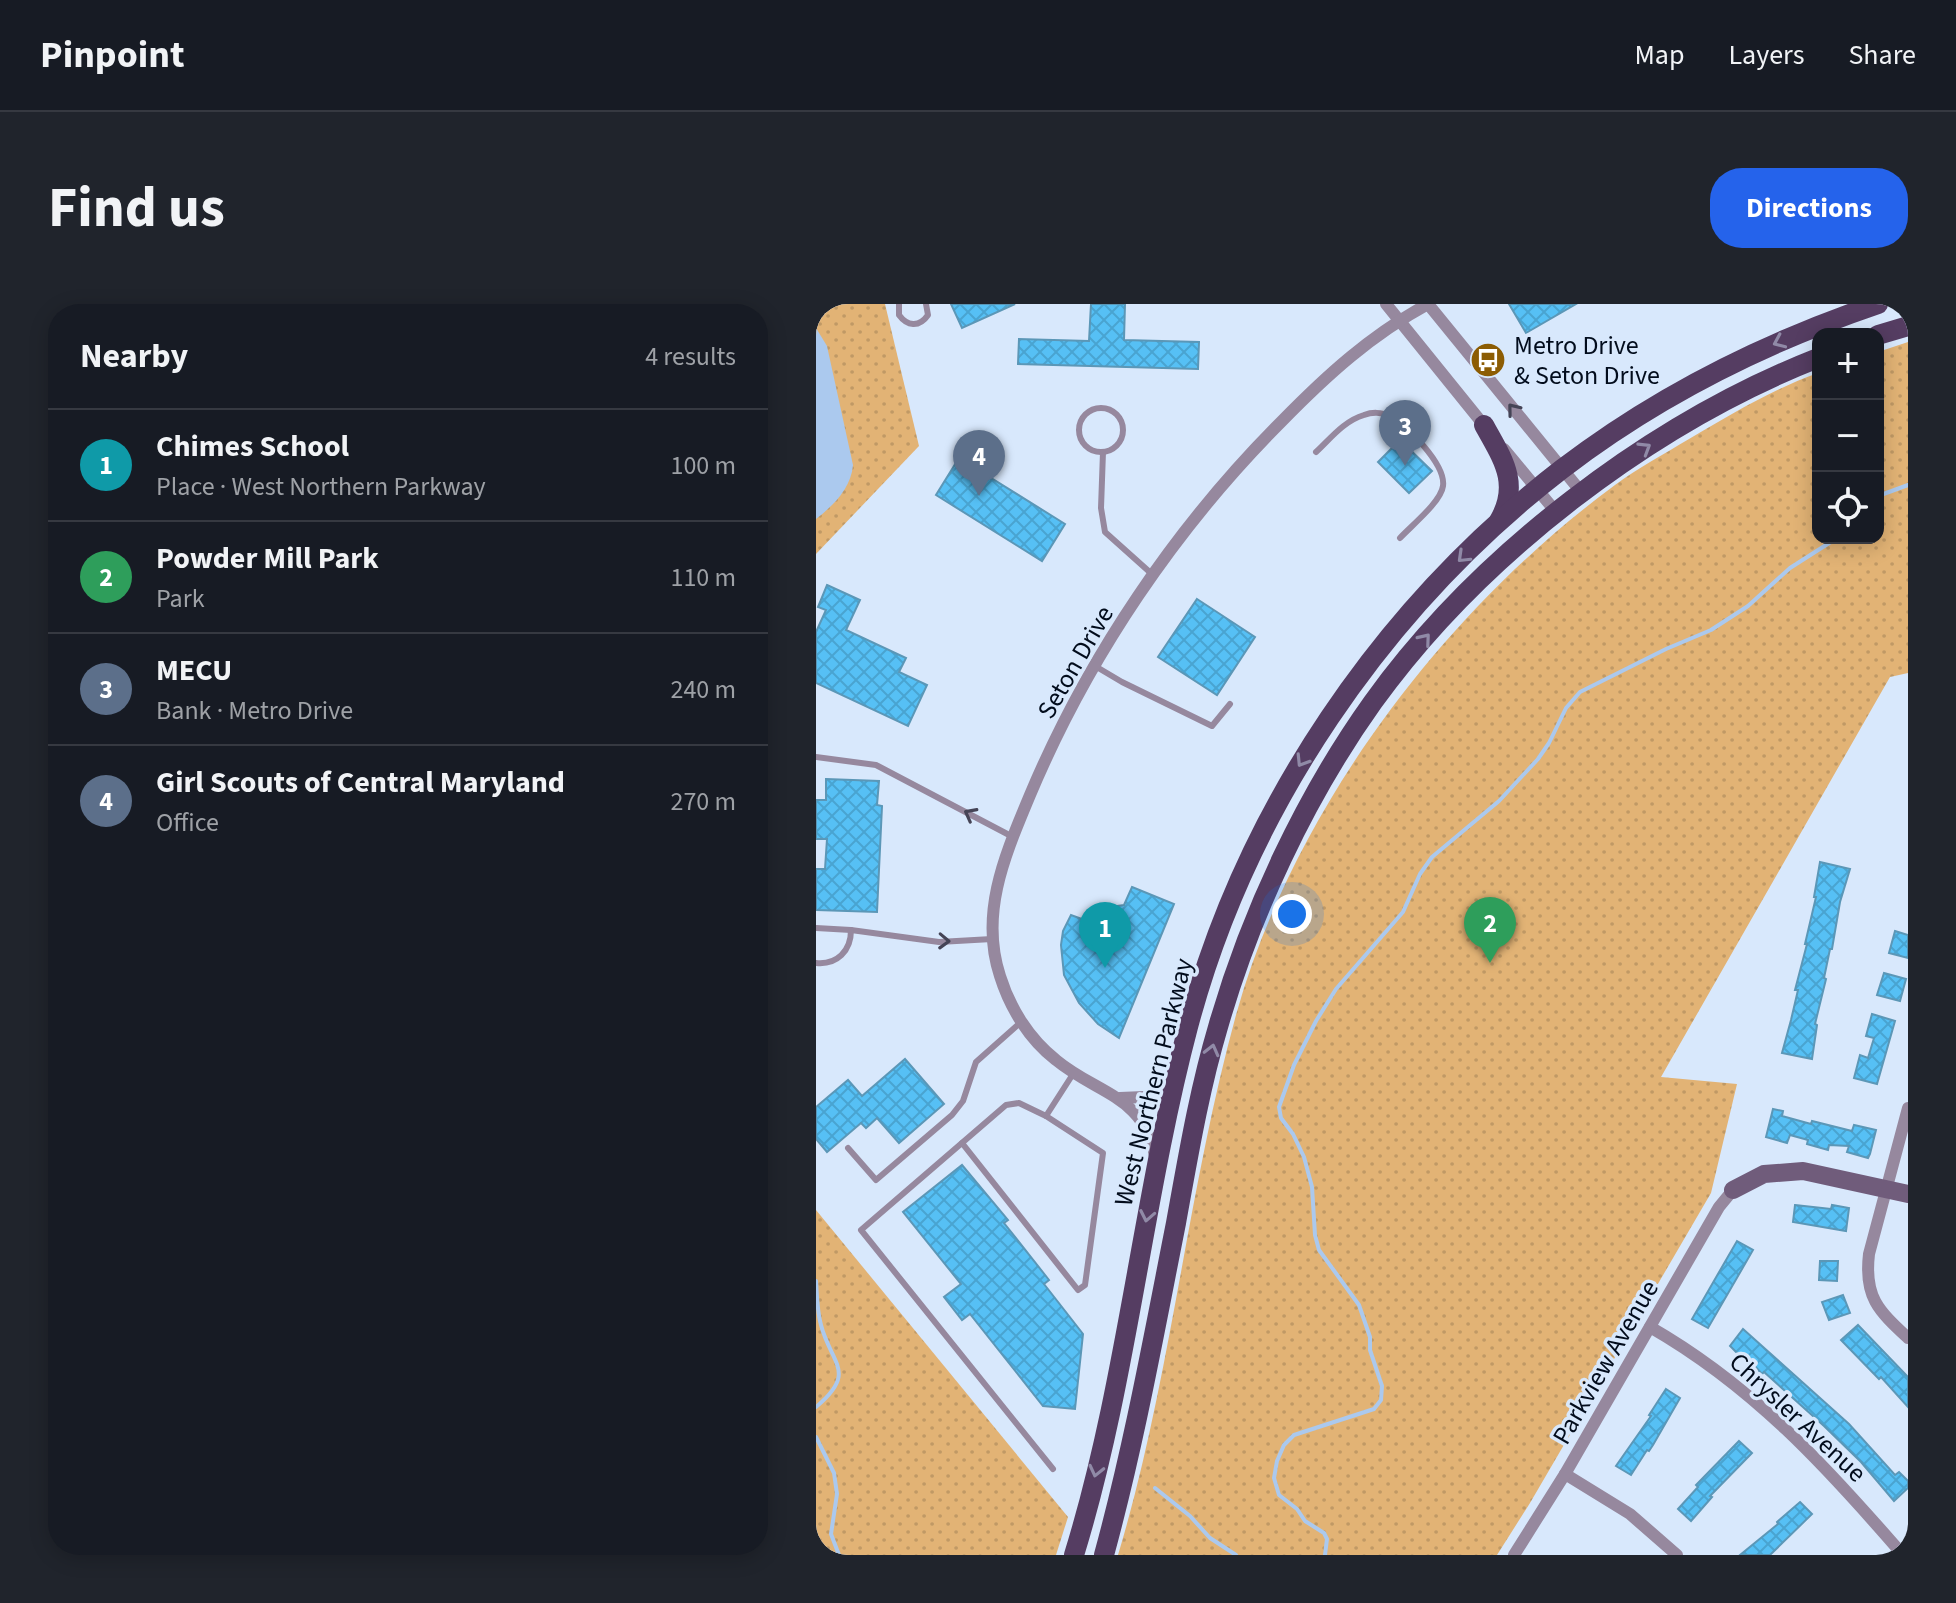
<!DOCTYPE html>
<html lang="en">
<head>
<meta charset="utf-8">
<style>
	body { margin:0; font-family:"Source Sans 3",sans-serif; background:#20242c; color:#f1f3f6 }
	.controls { position:absolute; right:24px; top:24px; display:grid; overflow:hidden; border-radius:16px; box-shadow:0 4px 20px #0003 }
	.controls button { width:72px; height:72px; display:grid; place-items:center; padding:0; border:0; border-bottom:2px solid #363941; background:#171b24; color:#f1f3f6; font:40px sans-serif }
	.you { position:absolute; left:476px; top:610px; width:28px; height:28px; margin:-20px; border:6px solid #fff; border-radius:50%; background:#1a73e8; box-shadow:0 0 0 12px #1a73e833 }
	.badge { display:grid; place-items:center; width:52px; height:52px; border-radius:50%; background:#2563eb; color:#fff; font-size:26px; font-weight:700 }
	.pin { position:absolute; translate:-50% -66px; filter:drop-shadow(0 2px 4px #0008) }
	.pin::after { content:''; position:absolute; top:42px; width:28px; height:24px; background:inherit; clip-path:polygon(0 0,100% 0,50% 100%) }
	.list { margin:0; padding:0; list-style:none }
	h2 { display:flex; justify-content:space-between; align-items:center; height:104px; margin:0; padding:0 32px; font-size:34px }
	h2 small { font-size:26px; font-weight:400; color:#9ea1a6 }
	.list li { display:grid; grid-template-columns:52px 1fr auto; gap:24px; align-items:center; box-sizing:border-box; height:112px; padding:0 32px; border-top:2px solid #363941 }
	.list b { display:block; font-size:30px; white-space:nowrap }
	.list p { margin:0; font-size:26px; white-space:nowrap; color:#9ea1a6 }
	.list em { font-size:26px; font-style:normal; color:#9ea1a6 }
	.icon { flex:none; width:44px; height:44px; fill:none; stroke:currentColor; stroke-width:2; stroke-linecap:round; stroke-linejoin:round }
	.map { position:relative; flex:none; width:1092px; height:1251px; overflow:hidden; border-radius:32px }
	header { display:flex; align-items:center; gap:48px; box-sizing:border-box; height:112px; padding:0 40px; background:#171b24; border-bottom:2px solid #363941 }
	header strong { font-size:38px }
	nav { display:flex; gap:44px; margin-inline-start:auto; font-size:28px }
	.intro { display:flex; align-items:center; justify-content:space-between; box-sizing:border-box; height:192px; padding:0 48px }
	h1 { margin:0; font-size:56px }
	.button { padding:20px 36px; border-radius:32px; background:#2563eb; color:#fff; font-size:28px; font-weight:700 }
	main { display:flex; gap:48px; padding:0 48px }
	aside { flex:1; background:#171b24; border-radius:32px; box-shadow:0 4px 20px #0003 }
	.map>svg:first-child { display:block }
</style>
</head>
<body>
<header>
<strong>Pinpoint</strong>
<nav><a>Map</a><a>Layers</a><a>Share</a></nav>
</header>
<div class="intro"><h1>Find us</h1><a class="button">Directions</a></div>
<main>
<aside>
<h2>Nearby<small>4 results</small></h2>
<ul class="list">
<li><span class="badge" style="background:#0f9aa8">1</span><div><b>Chimes School</b><p>Place · West Northern Parkway</p></div><em>100 m</em></li>
<li><span class="badge" style="background:#2e9e5b">2</span><div><b>Powder Mill Park</b><p>Park</p></div><em>110 m</em></li>
<li><span class="badge" style="background:#5c6f8a">3</span><div><b>MECU</b><p>Bank · Metro Drive</p></div><em>240 m</em></li>
<li><span class="badge" style="background:#5c6f8a">4</span><div><b>Girl Scouts of Central Maryland</b><p>Office</p></div><em>270 m</em></li>
</ul>
</aside>
<div class="map">
<svg width="1092" height="1251" viewBox="0 0 1092 1251">
	<defs>
		<pattern id="park-dots" width="8" height="8" patternUnits="userSpaceOnUse" patternTransform="scale(2)"><rect width="8" height="8" fill="#e2b375"/><path d="M2 2h.1M6 6h.1" fill="none" stroke="#c09965" stroke-width="1.8" stroke-linecap="round"/></pattern>
		<pattern id="building-cross-hatch" width="8" height="8" patternUnits="userSpaceOnUse" patternTransform="scale(2)"><rect width="8" height="8" fill="#56c0f5"/><path d="M0 0l8 8M0 8l8-8" fill="none" stroke="#49a4d1"/></pattern>
	</defs>
	<rect width="100%" height="100%" fill="#d8e8fc"/>
	<g fill="url(#park-dots)">
		<polygon points="0,0 69,0 103,142 0,250"/>
		<path d="M1092 38V369L1074 373 845 773 921 780 895 889 714 1199 681 1251H302C355 1075 371 889 420 711 477 506 628 307 799 181 822 164 848 150 873 135 914 111 957 85 1002 69V234H1062V48Z"/>
		<polygon points="0,906 252,1213 240,1251 0,1251"/>
	</g>
	<path fill="#abc9ee" d="M0 24 11 42 37 161C35 184 18 201 0 215Z"/>
	<g fill="none" stroke-linecap="round" stroke-linejoin="round">
		<g stroke="#abc9ee" stroke-width="4">
			<polyline points="1062,192 1092,181"/>
			<path d="M0 977C1 992 1 1007 5 1021 15 1060 42 1068 0 1103"/>
			<polyline points="0,1133 18,1169 21,1190 15,1230 23,1251"/>
			<polyline points="339,1184 374,1212 394,1234 420,1251"/>
			<polyline points="509,1251 511,1235 508,1229 489,1217 481,1205 463,1191 458,1174 461,1157 468,1141 478,1131 558,1105 565,1096 566,1082 554,1046 554,1033 543,1001 503,946 499,931 496,883 488,853 477,830 465,814 463,803 478,761 500,717 520,685 587,608 604,570 616,553 683,497 722,455 733,439 750,404 764,388 850,345 895,326 932,302 974,264 1021,234"/>
		</g>
	</g>
	<g fill="url(#building-cross-hatch)" stroke="#5b97b7" stroke-width="2">
		<polygon points="135,0 199,0 146,24"/>
		<polygon points="275,0 309,0 308,36 383,38 382,65 202,60 203,35 273,37"/>
		<polygon points="693,0 760,0 710,29"/>
		<polygon points="584,136 616,167 593,189 562,158"/>
		<polygon points="143,154 249,220 226,257 120,191"/>
		<polygon points="11,281 44,296 30,326 90,354 83,368 111,381 92,422 0,379 0,328 10,306 2,303"/>
		<polygon points="381,295 439,333 401,391 342,353"/>
		<polygon points="10,475 63,477 61,501 66,502 61,608 0,606 0,565 9,565 11,535 0,535 0,496 10,496"/>
		<polygon points="1004,558 1034,565 1024,598 1016,645 1014,645 1008,674 1010,675 999,720 1001,721 996,755 966,749 975,716 982,686 979,686 991,640 989,640 1000,593 998,593"/>
		<polygon points="316,583 358,600 303,734 282,720 263,699 248,671 245,641 247,627 255,611 274,618 288,604 308,601"/>
		<polygon points="1079,627 1092,631 1092,654 1073,649"/>
		<polygon points="1068,669 1090,675 1084,697 1061,691"/>
		<polygon points="1056,710 1079,717 1061,780 1038,774 1044,751 1052,754 1058,734 1050,732"/>
		<polygon points="89,755 128,800 83,839 61,814 50,824 45,819 11,848 0,835 0,803 32,776 46,792"/>
		<polygon points="957,805 967,807 966,812 995,820 996,817 1036,827 1038,821 1060,826 1054,850 1052,854 1031,848 1033,842 1013,841 1012,846 991,840 992,836 974,831 971,839 950,833"/>
		<polygon points="146,861 192,916 188,919 233,976 228,980 267,1030 259,1105 227,1102 154,1010 146,1016 128,993 145,980 87,908"/>
		<polygon points="979,901 1015,905 1016,901 1033,904 1030,927 977,918"/>
		<polygon points="921,937 937,946 892,1024 876,1015"/>
		<polygon points="1004,957 1022,957 1021,977 1003,976"/>
		<polygon points="1027,991 1034,1009 1013,1016 1006,998"/>
		<polygon points="1042,1021 1092,1073 1092,1103 1065,1073 1063,1075 1025,1036"/>
		<polygon points="927,1025 1033,1120 1079,1171 1083,1168 1092,1177 1092,1184 1078,1197 1045,1158 1008,1122 948,1068 946,1070 928,1050 925,1053 914,1042"/>
		<polygon points="850,1085 864,1094 837,1141 833,1147 831,1146 815,1171 800,1162 835,1112 833,1111"/>
		<polygon points="923,1137 936,1149 894,1192 896,1193 875,1217 862,1205 882,1183 880,1181"/>
		<polygon points="984,1198 996,1210 954,1251 924,1251 962,1220 961,1218"/>
	</g>
	<g fill="none" stroke-linecap="round" stroke-linejoin="round">
		<g stroke="#96889e" stroke-width="6">
			<path d="M83 0V11C91 22 103 24 112 11L110 0"/>
			<circle cx="285" cy="126" r="22"/>
			<polyline points="287,148 285,204 289,228 337,271"/>
			<path d="M500 148C515 134 528 117 548 111 556 108 566 108 572 112 591 120 630 161 627 182 625 198 595 222 584 234"/>
			<polyline points="279,362 306,378 396,422 414,400"/>
			<polyline points="0,453 60,461 197,533"/>
			<polyline points="0,624 35,626 123,638 176,635"/>
			<path d="M0 659C21 661 35 647 35 626"/>
			<polyline points="146,839 262,986 269,981 287,849 230,812"/>
			<polyline points="32,844 60,876 136,811 147,797 160,758 205,718"/>
			<polyline points="237,1165 45,926 190,801 203,799 230,812 257,770"/>
		</g>
		<g stroke="#96889e" stroke-width="12">
			<polyline points="570,0 671,125"/>
			<polyline points="612,0 766,189"/>
			<polyline points="688,145 740,208"/>
			<polyline points="304,794 328,793 353,802"/>
			<path d="M1092 804 1053 950C1048 993 1062 1006 1092 1034"/>
			<path d="M339 853C329 792 281 790 240 756 213 735 194 704 184 672 163 608 190 549 214 491 272 353 360 223 466 117 511 71 555 31 612 0"/>
			<path d="M834 1023C937 1082 1010 1162 1087 1251"/>
			<polyline points="749,1170 814,1210 861,1251"/>
			<polyline points="698,1251 749,1170 903,903 917,886"/>
		</g>
		<polyline stroke="#705c7b" stroke-width="18" points="917,886 948,870 987,867 1092,890"/>
		<g stroke="#553d62" stroke-width="20">
			<polyline points="1062,31 1092,22"/>
			<path d="M668 121C686 154 705 179 683 217"/>
			<path d="M258 1251C311 1079 326 897 372 723 430 504 567 303 746 165 840 93 950 38 1062 0"/>
			<path d="M288 1251C318 1141 338 1030 360 919 372 853 383 787 402 723 434 611 489 493 557 398 663 251 834 120 1002 54"/>
		</g>
	</g>
	<defs><path id="oneway-chevron" d="M-2-3.5L2.5 0L-2 3.5" fill="none" stroke-width="1.6" stroke-linecap="round" stroke-linejoin="round" transform="scale(2)"/></defs>
	<g stroke="#908aa7">
		<use href="#oneway-chevron" transform="translate(963 38) rotate(156)"/>
		<use href="#oneway-chevron" transform="translate(829 144) rotate(-32)"/>
		<use href="#oneway-chevron" transform="translate(647 253) rotate(136)"/>
		<use href="#oneway-chevron" transform="translate(609 335) rotate(-50)"/>
		<use href="#oneway-chevron" transform="translate(486 457) rotate(122)"/>
		<use href="#oneway-chevron" transform="translate(396 746) rotate(-76)"/>
		<use href="#oneway-chevron" transform="translate(331 912) rotate(101)"/>
		<use href="#oneway-chevron" transform="translate(280 1167) rotate(103)"/>
	</g>
	<g stroke="#454456">
		<use href="#oneway-chevron" transform="translate(697 105) rotate(-129)"/>
		<use href="#oneway-chevron" transform="translate(154 510) rotate(-152)"/>
		<use href="#oneway-chevron" transform="translate(128 637) rotate(2)"/>
	</g>
	<defs>
		<symbol id="bus-disc" viewBox="-11 -11 22 22"><circle r="9.5" fill="#8c5c03" stroke="#d8e8fc"/><path d="M-5-6H5V4H4V6H2V4H-2V6H-4V4H-5ZM-3.5-4V0h7V-4ZM-3.5 1.2v1.5H-2V1.2ZM2 1.2v1.5H3.5V1.2Z" fill="#fff"/></symbol>
	</defs>
	<g fill-rule="evenodd">
		<use href="#bus-disc" x="652" y="36" width="40" height="40"/>
	</g>
	<g text-anchor="middle" stroke-width="7" stroke-linejoin="round" paint-order="stroke">
		<g font-size="26" fill="#020c1c" stroke="#d8e8fc" text-anchor="start">
			<text x="698" y="50">Metro Drive<tspan x="698" dy="30">&amp; Seton Drive</tspan></text>
		</g>
		<g font-size="26" fill="#020c1c" stroke="#d8e8fc">
			<text transform="translate(259 358) rotate(-60)" y="9">Seton Drive</text>
			<text transform="translate(337 778) rotate(-76)" y="9">West Northern Parkway</text>
			<text transform="translate(789 1058) rotate(-60)" y="9">Parkview Avenue</text>
			<text transform="translate(982 1113) rotate(43)" y="9">Chrysler Avenue</text>
		</g>
	</g>
</svg>
<div class="controls">
<button>+</button>
<button>−</button>
<button><svg class="icon" aria-label="locate" viewBox="0 0 24 24"><circle cx="12" cy="12" r="6"/><path d="M12 2v4M12 18v4M2 12h4M18 12h4"/></svg></button>
</div>
<div class="you"></div>
<div class="pin badge" style="left:289px;top:664px;background:#0f9aa8">1</div>
<div class="pin badge" style="left:674px;top:659px;background:#2e9e5b">2</div>
<div class="pin badge" style="left:589px;top:162px;background:#5c6f8a">3</div>
<div class="pin badge" style="left:163px;top:192px;background:#5c6f8a">4</div>
</div>
</main>
</body>
</html>
